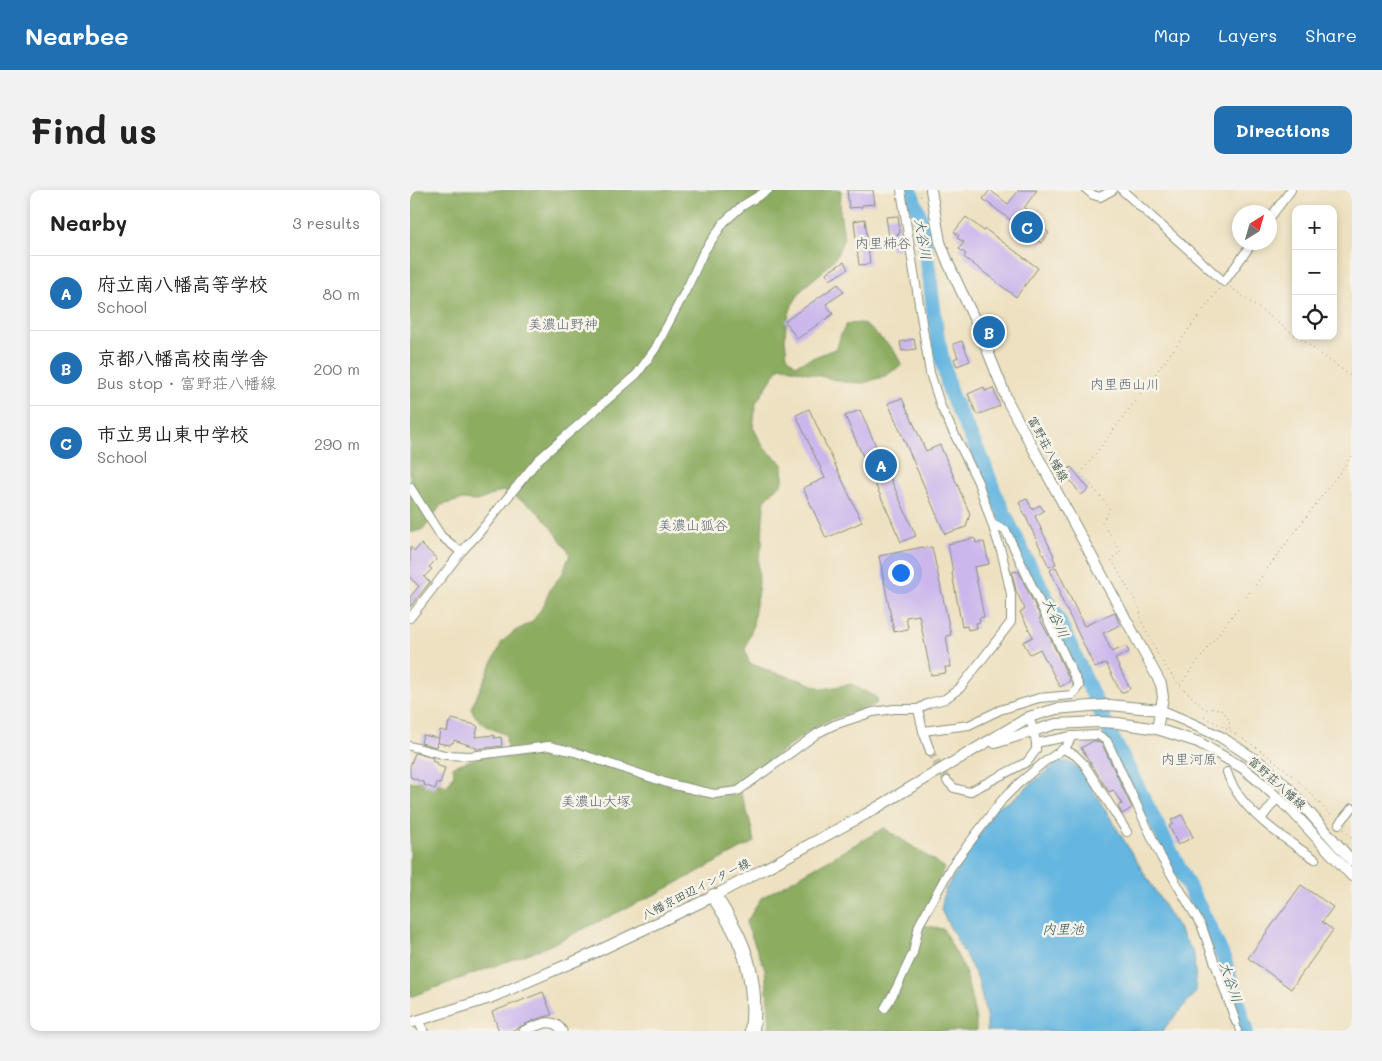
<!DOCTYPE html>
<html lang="en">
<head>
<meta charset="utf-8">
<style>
	body { margin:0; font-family:Mali,"Klee One",sans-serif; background:#f2f2f2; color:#222 }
	.controls { position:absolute; right:15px; top:15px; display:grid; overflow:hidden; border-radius:10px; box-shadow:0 2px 8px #0003 }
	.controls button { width:45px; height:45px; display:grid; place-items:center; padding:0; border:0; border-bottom:1px solid #e0e0e0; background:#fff; color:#222; font:25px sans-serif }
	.compass { position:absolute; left:822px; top:15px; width:45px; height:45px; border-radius:50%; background:#fff; box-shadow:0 2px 8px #0003; rotate:37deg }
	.you { position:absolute; left:490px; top:382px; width:18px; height:18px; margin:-12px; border:4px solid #fff; border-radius:50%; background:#1a73e8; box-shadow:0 0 0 8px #1a73e833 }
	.badge { display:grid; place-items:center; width:32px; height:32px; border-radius:50%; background:#1f6fb2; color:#fff; font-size:16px; font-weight:700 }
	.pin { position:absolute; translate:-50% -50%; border:2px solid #fff; box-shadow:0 1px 5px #0006 }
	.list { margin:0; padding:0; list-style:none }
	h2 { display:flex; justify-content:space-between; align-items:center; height:65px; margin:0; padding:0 20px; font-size:21px }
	h2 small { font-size:16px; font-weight:400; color:#767676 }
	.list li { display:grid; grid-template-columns:32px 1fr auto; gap:15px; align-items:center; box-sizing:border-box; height:75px; padding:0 20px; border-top:1px solid #e0e0e0 }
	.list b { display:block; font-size:19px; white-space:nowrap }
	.list p { margin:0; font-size:16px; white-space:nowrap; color:#767676 }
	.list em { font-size:16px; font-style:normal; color:#767676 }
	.icon { flex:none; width:28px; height:28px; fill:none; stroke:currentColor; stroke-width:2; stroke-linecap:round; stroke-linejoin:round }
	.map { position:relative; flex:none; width:942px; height:841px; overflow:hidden; border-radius:10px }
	header { display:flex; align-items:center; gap:30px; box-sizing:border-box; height:70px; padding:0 25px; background:#1f6fb2; color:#fff }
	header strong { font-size:24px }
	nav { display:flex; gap:28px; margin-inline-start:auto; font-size:18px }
	.intro { display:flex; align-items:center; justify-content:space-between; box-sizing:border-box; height:120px; padding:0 30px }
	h1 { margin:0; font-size:35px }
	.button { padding:12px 22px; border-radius:10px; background:#1f6fb2; color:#fff; font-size:18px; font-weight:700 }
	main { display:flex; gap:30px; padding:0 30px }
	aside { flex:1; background:#fff; border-radius:10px; box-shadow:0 2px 8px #0003 }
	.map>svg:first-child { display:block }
</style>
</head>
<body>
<header>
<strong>Nearbee</strong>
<nav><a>Map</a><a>Layers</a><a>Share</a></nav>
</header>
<div class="intro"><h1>Find us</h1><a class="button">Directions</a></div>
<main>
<aside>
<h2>Nearby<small>3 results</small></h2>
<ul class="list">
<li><span class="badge">A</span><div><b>府立南八幡高等学校</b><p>School</p></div><em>80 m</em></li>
<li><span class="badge">B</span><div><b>京都八幡高校南学舎</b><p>Bus stop · 富野荘八幡線</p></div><em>200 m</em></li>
<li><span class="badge">C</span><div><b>市立男山東中学校</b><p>School</p></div><em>290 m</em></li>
</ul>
</aside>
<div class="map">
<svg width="942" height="841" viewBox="0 0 942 841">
	<rect width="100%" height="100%" fill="#f7f3e8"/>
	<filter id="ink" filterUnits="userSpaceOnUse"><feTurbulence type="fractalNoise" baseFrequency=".02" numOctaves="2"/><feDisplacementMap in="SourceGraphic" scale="10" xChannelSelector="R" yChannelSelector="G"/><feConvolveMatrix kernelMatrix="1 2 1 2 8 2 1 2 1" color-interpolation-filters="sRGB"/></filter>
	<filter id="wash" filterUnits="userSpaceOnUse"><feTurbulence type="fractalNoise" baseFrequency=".0096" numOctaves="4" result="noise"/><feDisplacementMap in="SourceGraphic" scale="20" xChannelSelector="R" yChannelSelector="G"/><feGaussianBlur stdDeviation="1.12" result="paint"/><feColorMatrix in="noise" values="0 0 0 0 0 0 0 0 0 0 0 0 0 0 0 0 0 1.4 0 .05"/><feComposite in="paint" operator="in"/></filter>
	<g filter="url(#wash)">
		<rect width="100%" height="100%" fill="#eee1c1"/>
		<g fill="#8cac60" stroke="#56744a">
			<path d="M0 0H431L430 22 434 48 426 67 411 83 393 98 382 115 376 134 375 149 377 166 385 175 427 158 431 144 437 134 452 133 464 142 483 159 492 175 475 186 454 193 434 192 370 176 346 213 343 237 354 258 373 274V292L355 310 353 327 352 356 348 370 349 393 343 435 335 460 339 473 362 482 394 491 413 499 441 494 467 508 466 514 417 531 401 540 340 584 326 593C335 612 341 631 344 652L250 702 136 757 0 807V592L20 591 37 596 44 585 43 576 78 565 97 566 96 545C81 538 68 535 61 518L92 452 105 441 122 432 134 415 140 399 153 383 160 364C147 345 134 323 113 311 106 307 99 304 92 301L67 311 51 310 31 315 14 339 0 343Z"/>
			<polygon points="474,638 534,677 513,735 533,739 555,780 566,830 566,841 358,841 360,834 355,779 336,733 351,708"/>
		</g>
		<polygon fill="#65b6e0" stroke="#427a8a" points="657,571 670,579 784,764 786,802 752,841 577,841 577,830 568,789 531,720 535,700 586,618 600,611 647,573"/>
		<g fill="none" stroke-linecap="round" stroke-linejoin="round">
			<polyline stroke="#65b6e0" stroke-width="15" points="500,0 512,32 516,64 520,89 527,146 540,203 574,274 585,304 616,369 649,431 703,549 799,736 814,769 836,841"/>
		</g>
		<g id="blocks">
			<g fill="#cbb7ec">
				<polygon points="437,0 463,0 465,14 452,15 452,17 439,18"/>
				<polygon points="580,0 598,14 609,0 627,0 614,18 628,28 625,32 639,43 631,53 573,9"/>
				<polygon points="488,26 490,43 487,44 489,59 481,60 476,27"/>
				<polygon points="556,27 574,41 575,39 628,78 606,107 554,67 556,64 549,59 554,52 547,48 549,46 544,42"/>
				<polygon points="455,29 460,74 449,75 444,31"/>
				<polygon points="434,72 438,79 420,90 416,83"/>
				<polygon points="428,94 434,102 416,114 423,124 387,149 375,131"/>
				<polygon points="504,149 506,159 492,161 490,152"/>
				<polygon points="552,151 560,171 547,176 544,169 548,167 543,154"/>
				<polygon points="574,197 575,201 583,198 590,216 567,225 558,204"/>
				<polygon points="492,208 516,261 530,255 560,324 556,337 535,344 478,213"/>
				<polygon points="399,219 452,332 416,348 393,298 415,288 386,225"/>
				<polygon points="450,220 506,346 491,352 435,226"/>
				<polygon points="661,277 679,299 671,305 655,283"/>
				<polygon points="617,309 622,319 630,315 634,321 625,326 644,366 643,367 646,374 639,377 609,312"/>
				<polygon points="565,348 566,353 574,352 579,374 564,377 574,427 569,428 570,432 566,433 567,438 558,440 557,436 552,437 542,383 543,383 538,354"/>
				<polygon points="11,354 27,369 19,377 22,379 14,387 20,392 0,417 0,407 9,396 0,388 0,357 5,361"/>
				<polygon points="513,357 513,358 522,357 541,445 536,446 541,477 535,477 536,483 521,485 509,425 496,427 498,439 484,442 469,366"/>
				<polygon points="646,377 674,436 705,423 710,435 693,443 702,462 716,456 719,462 705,469 720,499 711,503 696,473 685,478 649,404 651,403 640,380"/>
				<polygon points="608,381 631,428 629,428 640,448 660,491 650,497 630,459 620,464 613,452 623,447 610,422 615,419 606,401 602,382"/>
				<polygon points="42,529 66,535 68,537 65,547 84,545 84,548 91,547 92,556 66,559 65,557 44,550 43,553 41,553 40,555 28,553 30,540 37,542 39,532 41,532"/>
				<polygon points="13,545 28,548 26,557 11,553"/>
				<polygon points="683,551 686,551 692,554 694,558 722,618 712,624 708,616 712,614 703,600 699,602 671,558"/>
				<polygon points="5,563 23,568 22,571 27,573 26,575 35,578 30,594 27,593 25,599 14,595 15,593 0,587 0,576"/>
				<polygon points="772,625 783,647 768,655 759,636 763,634 761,630"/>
				<polygon points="891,695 923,717 912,732 923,740 881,799 838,768"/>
				<polygon points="133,802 142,825 127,829 101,841 89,841 82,822"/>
			</g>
		</g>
	</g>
	<g filter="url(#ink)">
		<use href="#blocks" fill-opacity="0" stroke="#868f7a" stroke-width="1"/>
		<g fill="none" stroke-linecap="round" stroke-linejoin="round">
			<polyline stroke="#c5c0a5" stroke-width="8" stroke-dasharray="8 4" stroke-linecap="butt" points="520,561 537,591"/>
			<defs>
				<polyline id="service" points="826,832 829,841"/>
				<g id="minor">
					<polyline points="677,0 683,5 690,7 703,0"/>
					<polyline points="712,0 814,92 843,52"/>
					<polyline points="859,29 881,0"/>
					<polyline points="0,297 31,346 51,362"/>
					<polyline points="0,428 51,362 68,344 128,270 227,184 245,159 279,94 293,63 314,32 332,16 358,0"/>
					<polyline points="508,519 513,541 520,561"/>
					<polyline points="513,541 559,535 590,520 629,508 662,505 669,496 596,341 582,334"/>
					<polyline points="626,553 662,546 688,545 697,551 751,667 792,737 826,832"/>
					<polyline points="0,556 35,565 60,566 139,556 165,562 260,594 304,604 328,601 408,543 424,535 463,522 484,519 508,519 519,513 535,509 550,498 601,432 601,404 592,364 568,292 531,217 520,183 491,0"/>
					<polyline points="653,559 665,565 674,574 717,642"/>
					<path d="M817 582C828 619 874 649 905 669"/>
					<polyline points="537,591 544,598 559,602 617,572 626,560 626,553 624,541 619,527"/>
					<polyline points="851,629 868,607"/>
					<polyline points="929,634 942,618"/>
					<polyline points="475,818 486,799 503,763 509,735 541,677 592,610 608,594 633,573 656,557 662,546"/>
				</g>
				<g id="tertiary">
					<polyline points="9,830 13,841"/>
					<path d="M114 841C127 836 143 825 152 841"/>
				</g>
				<g id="secondary">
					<polyline points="521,0 530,52 539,75 569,139 598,212 751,494 753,507 747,539"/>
					<polyline points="585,553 646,534 688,532 708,533 747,539 788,552 833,578 850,592 882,621 942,686"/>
					<polyline points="0,833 80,808 184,763 304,706 456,624 619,527 646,519 680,516 700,515 750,520 776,531 811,547 855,576 875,595 942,671"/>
				</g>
				<path id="motorway" d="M304 706C311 717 318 728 324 739 341 771 346 806 342 841"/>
			</defs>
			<use href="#service" stroke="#868f7a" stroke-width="6"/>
			<use href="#minor" stroke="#868f7a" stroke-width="10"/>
			<use href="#tertiary" stroke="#868f7a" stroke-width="11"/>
			<use href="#secondary" stroke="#868f7a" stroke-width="12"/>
			<use href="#motorway" stroke="#868f7a" stroke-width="16"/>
			<g stroke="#868f7a" stroke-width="1" stroke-dasharray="1 4" stroke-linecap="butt">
				<polyline points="500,7 513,6"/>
				<polyline points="820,97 886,146"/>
				<path d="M809 99 671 283 699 317V321L692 332 711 362 701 369 730 419 731 430 751 470 769 495 795 519C799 519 805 518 808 519 817 521 820 532 820 539"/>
				<polyline points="887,146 942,187"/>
				<polyline points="770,495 942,266"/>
				<path d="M794 527C827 543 857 563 885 588 898 600 910 614 922 627"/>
				<polyline points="934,639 942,648"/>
			</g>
			<use href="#service" stroke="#fff" stroke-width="4"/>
			<use href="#minor" stroke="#fff" stroke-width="8"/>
			<use href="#tertiary" stroke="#fff" stroke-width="9"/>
			<use href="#secondary" stroke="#fff" stroke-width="10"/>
			<use href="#motorway" stroke="#fff" stroke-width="14"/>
		</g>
	</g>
	<g text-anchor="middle" stroke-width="5" stroke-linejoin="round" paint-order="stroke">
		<g font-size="12" fill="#1f3d34" stroke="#f7f3e8">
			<text transform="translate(638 259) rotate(62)" y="4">富野荘八幡線</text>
			<text transform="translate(867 593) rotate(42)" y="4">富野荘八幡線</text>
			<text transform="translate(286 699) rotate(-27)" y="4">八幡京田辺インター線</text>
		</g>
		<g font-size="14" font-style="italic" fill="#305b5f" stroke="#f7f3e8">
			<text transform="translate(513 49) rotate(80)" y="5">大谷川</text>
			<text transform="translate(646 428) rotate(65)" y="5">大谷川</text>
			<text x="653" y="744">内里池</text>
			<text transform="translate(821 792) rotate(72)" y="5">大谷川</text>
		</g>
		<g font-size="14" fill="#5b6874" stroke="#f7f3e8">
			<text x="473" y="58">内里柿谷</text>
			<text x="153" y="139">美濃山野神</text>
			<text x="715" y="199">内里西山川</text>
			<text x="283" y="340">美濃山狐谷</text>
			<text x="779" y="574">内里河原</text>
			<text x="186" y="616">美濃山大塚</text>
		</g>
	</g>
</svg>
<div class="controls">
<button>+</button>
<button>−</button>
<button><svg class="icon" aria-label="locate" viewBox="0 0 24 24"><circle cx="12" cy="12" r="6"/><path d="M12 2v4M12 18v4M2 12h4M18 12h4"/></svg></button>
</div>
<svg class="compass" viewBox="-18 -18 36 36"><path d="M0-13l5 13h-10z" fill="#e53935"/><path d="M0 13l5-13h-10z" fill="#767676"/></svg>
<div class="you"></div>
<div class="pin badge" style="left:471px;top:275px">A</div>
<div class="pin badge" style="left:579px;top:142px">B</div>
<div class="pin badge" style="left:617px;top:37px">C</div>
</div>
</main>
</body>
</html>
